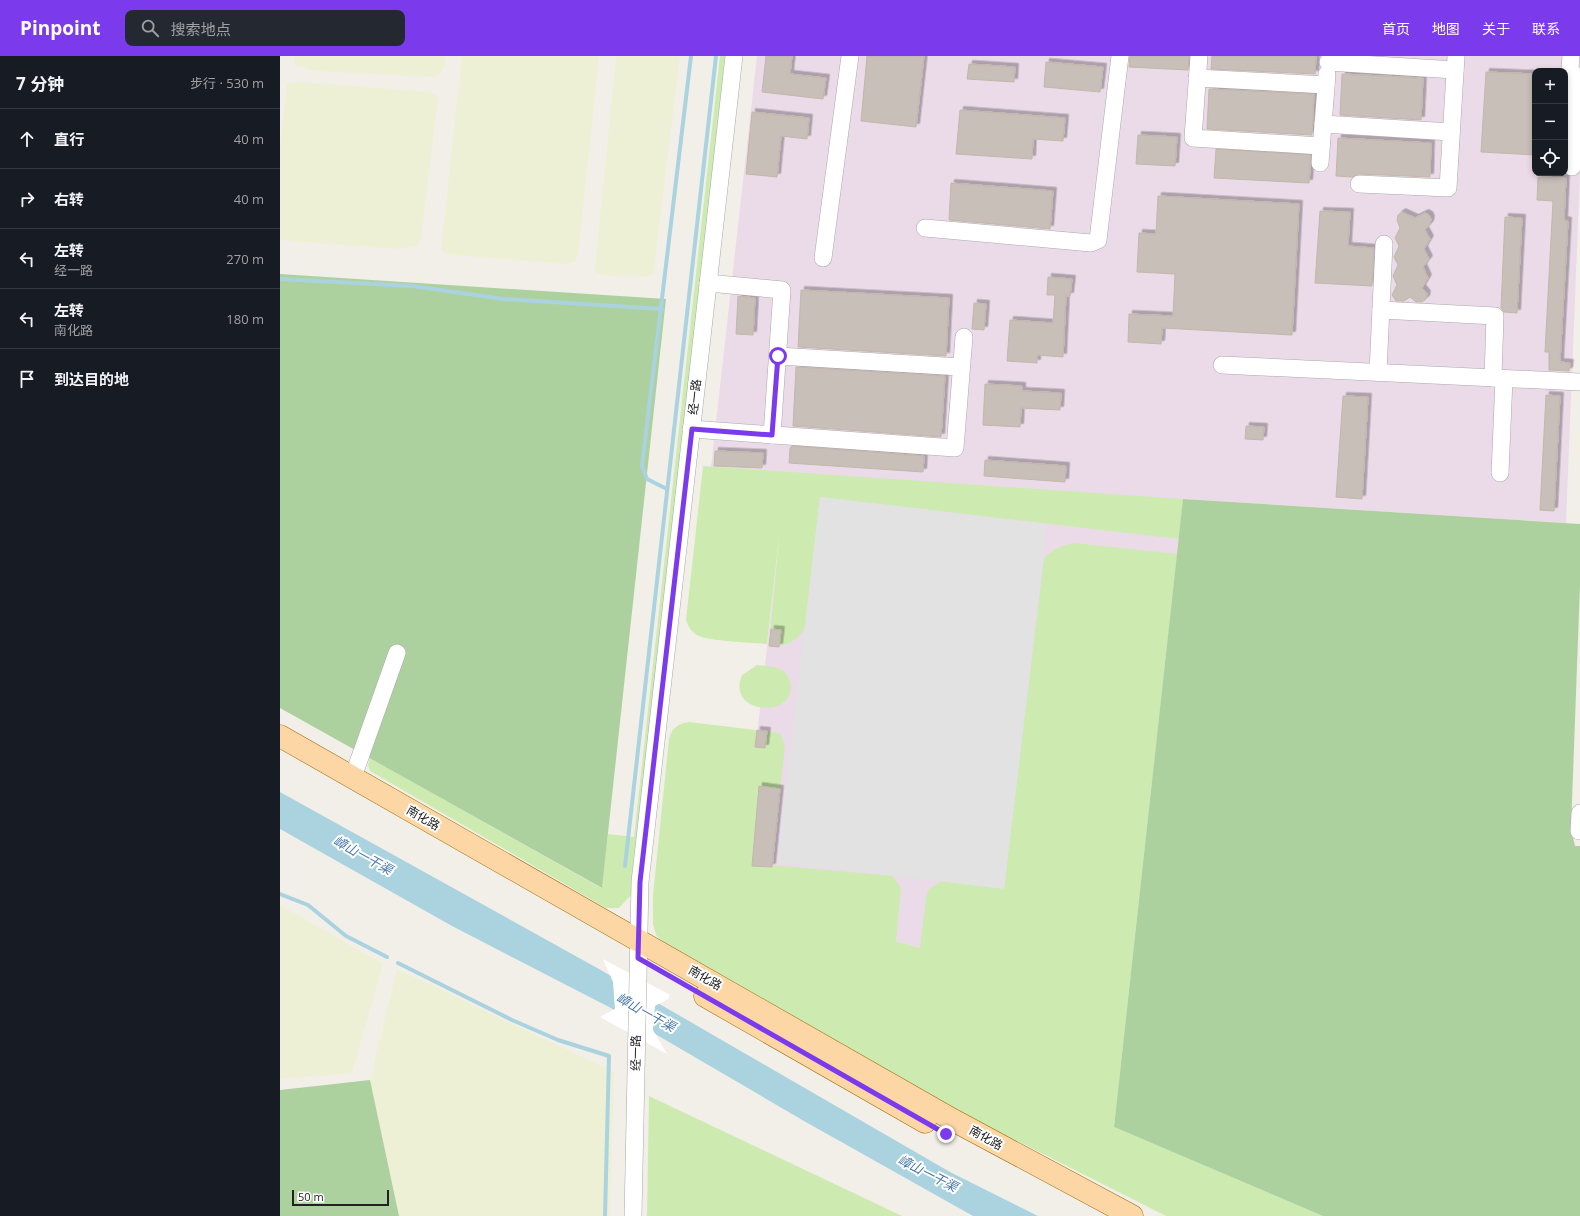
<!DOCTYPE html>
<html lang="zh">
<head>
<meta charset="utf-8">
<style>
	body { margin:0; font-family:"Open Sans","Noto Sans SC",sans-serif; background:#242831; color:#f1f3f6 }
	.controls { position:absolute; right:12px; top:12px; display:grid; overflow:hidden; border-radius:8px; box-shadow:0 2px 6px #0003 }
	.controls button { width:36px; height:36px; display:grid; place-items:center; padding:0; border:0; border-bottom:1px solid #363941; background:#171b24; color:#f1f3f6; font:20px sans-serif }
	.scale { position:absolute; left:12px; bottom:10px; width:97px; box-sizing:border-box; padding-left:4px; border:2px solid #222; border-top:0; font-size:11px; line-height:14px; white-space:nowrap; color:#222; -webkit-text-stroke:3px #fff; paint-order:stroke }
	.stop { position:absolute; width:12px; height:12px; margin:-9px; border:3px solid #7c3aed; border-radius:50%; background:#fff }
	.stop.end { background:#7c3aed; border-color:#fff; box-shadow:0 1px 4px #0008 }
	.list { margin:0; padding:0; list-style:none }
	h2 { display:flex; justify-content:space-between; align-items:center; height:52px; margin:0; padding:0 16px; font-size:17px }
	h2 small { font-size:13px; font-weight:400; color:#9ea1a6 }
	.list li { display:grid; grid-template-columns:26px 1fr auto; gap:12px; align-items:center; box-sizing:border-box; height:60px; padding:0 16px; border-top:1px solid #363941 }
	.list b { display:block; font-size:15px; white-space:nowrap }
	.list p { margin:0; font-size:13px; white-space:nowrap; color:#9ea1a6 }
	.list em { font-size:13px; font-style:normal; color:#9ea1a6 }
	.icon { flex:none; width:22px; height:22px; fill:none; stroke:currentColor; stroke-width:2; stroke-linecap:round; stroke-linejoin:round }
	.map { position:relative; flex:none; width:1300px; height:1160px; overflow:hidden }
	header { display:flex; align-items:center; gap:24px; box-sizing:border-box; height:56px; padding:0 20px; background:#7c3aed; color:#fff }
	header strong { font-size:19px }
	nav { display:flex; gap:22px; margin-inline-start:auto; font-size:14px }
	.search { width:280px; height:36px; background:#242831; display:flex; align-items:center; gap:10px; box-sizing:border-box; padding:0 14px; border-radius:8px; color:#9ea1a6; font-size:15px }
	main { display:flex }
	aside { flex:1; background:#171b24 }
	.map>svg:first-child { display:block }
</style>
</head>
<body>
<header>
<strong>Pinpoint</strong>
<div class="search"><svg class="icon" aria-label="search" viewBox="0 0 24 24"><circle cx="10" cy="10" r="6"/><path d="M15 15l6 6"/></svg>搜索地点</div>
<nav><a>首页</a><a>地图</a><a>关于</a><a>联系</a></nav>
</header>
<main>
<aside>
<h2>7 分钟<small>步行 · 530 m</small></h2>
<ul class="list">
<li><svg class="icon" aria-label="ahead" viewBox="0 0 24 24"><path d="M12 20V5M6 11l6-6 6 6"/></svg><div><b>直行</b></div><em>40 m</em></li>
<li><svg class="icon" aria-label="right" viewBox="0 0 24 24"><path d="M7 20v-9h11M14 6l5 5-5 5"/></svg><div><b>右转</b></div><em>40 m</em></li>
<li><svg class="icon" aria-label="left" viewBox="0 0 24 24"><path d="M17 20v-9H6M10 6l-5 5 5 5"/></svg><div><b>左转</b><p>经一路</p></div><em>270 m</em></li>
<li><svg class="icon" aria-label="left" viewBox="0 0 24 24"><path d="M17 20v-9H6M10 6l-5 5 5 5"/></svg><div><b>左转</b><p>南化路</p></div><em>180 m</em></li>
<li><svg class="icon" aria-label="arrive" viewBox="0 0 24 24"><path d="M6 21V4h12l-3 4 3 4H6"/></svg><div><b>到达目的地</b></div></li>
</ul>
</aside>
<div class="map">
<svg width="1300" height="1160" viewBox="0 0 1300 1160">
	<defs>
		<filter id="shadow"><feDropShadow dx="3.5" dy="-3.5" stdDeviation="0" flood-color="#0004"/></filter>
	</defs>
	<rect width="100%" height="100%" fill="#f2efe9"/>
	<path fill="#ebdbe8" fill-rule="evenodd" d="M477 0H1300V118L1286 467 903 443 846 955 459 837 507 416 431 411ZM1255 15H1285V117H1255Z"/>
	<g fill="#eef0d5">
		<polygon points="14,0 165,0 164,12 159,18 153,21 36,15 14,9"/>
		<polygon points="182,0 319,0 298,199 294,206 286,208 175,199 165,197 161,194"/>
		<polygon points="336,0 400,0 374,211 373,218 366,221 324,219 316,217 315,210"/>
		<polygon points="18,26 151,36 158,41 141,184 137,190 116,193 0,184 0,92 7,28"/>
		<polygon points="0,849 103,908 72,1017 0,1023"/>
		<polygon points="117,913 334,1016 330,1160 119,1160 90,1024"/>
	</g>
	<g fill="#cdebb0">
		<polygon points="440,0 445,0 357,813 353,837 339,852 326,852 90,715 88,709 90,702 321,832 328,778 354,781"/>
		<path d="M423 410 903 443 899 483 540 441 525 573C515 586 504 592 489 590L500 474 487 588C474 587 429 585 419 580 412 577 408 571 406 564Z"/>
		<path d="M795 487 897 498 834 1071 1043 1160H886L666 1049 383 886 376 879 373 868V839L389 683C392 672 397 668 409 666L500 677 505 690 492 809 613 820 621 832 616 885 640 892 646 841 649 833 661 825 724 832 764 502C774 493 782 489 795 487Z"/>
		<path d="M477 609C491 611 507 610 510 626 519 663 445 660 462 619Z"/>
		<polygon points="369,1040 622,1160 367,1160"/>
	</g>
	<g fill="#add19e">
		<polygon points="0,218 386,243 322,832 0,652"/>
		<polygon points="903,443 1300,468 1300,529 1291,773 1295,790 1300,790 1300,1160 1043,1160 834,1071"/>
		<polygon points="90,1024 119,1160 0,1160 0,1034"/>
	</g>
	<polygon fill="#e2e2e2" points="540,441 767,468 724,833 497,806"/>
	<polygon fill="#aad3df" points="0,736 319,913 670,1116 758,1160 693,1160 524,1065 329,951 172,870 0,773"/>
	<polygon fill="#fff" points="323,903 390,939 388,943 375,950 373,974 387,998 320,961 335,953 333,926"/>
	<g fill="none" stroke-linecap="round" stroke-linejoin="round">
		<g stroke="#aad3df" stroke-width="4">
			<polyline points="0,223 132,230 223,243 382,253"/>
			<polyline points="387,433 367,423 362,410 411,0"/>
			<polyline points="345,810 436,0"/>
			<polyline points="0,838 28,849 66,880 107,901"/>
			<polyline points="118,907 232,964 278,984 329,1000 325,1160"/>
		</g>
	</g>
	<g fill="#c7bfb8" stroke="#c4b6ab" filter="url(#shadow)">
		<polygon points="486,0 512,0 510,18 546,22 543,43 482,36"/>
		<polygon points="587,0 644,0 636,71 581,65"/>
		<polygon points="850,0 909,0 908,14 849,11"/>
		<polygon points="932,0 1036,0 1035,18 931,13"/>
		<polygon points="766,6 823,11 820,36 764,31"/>
		<polygon points="689,8 735,11 734,26 687,23"/>
		<polygon points="1206,16 1255,18 1255,99 1201,96"/>
		<polygon points="1062,18 1143,22 1141,64 1060,59"/>
		<polygon points="929,33 1034,38 1032,79 927,73"/>
		<polygon points="680,54 785,62 783,85 753,83 752,103 676,98"/>
		<polygon points="472,56 529,62 527,83 501,80 497,121 466,118"/>
		<polygon points="858,79 897,81 895,110 856,108"/>
		<polygon points="1058,82 1151,87 1150,121 1079,118 1072,121 1056,120"/>
		<polygon points="936,93 1031,99 1029,127 934,122"/>
		<polygon points="1258,121 1286,122 1284,164 1288,165 1280,306 1290,307 1289,315 1269,314 1269,296 1265,296 1273,145 1257,144"/>
		<polygon points="671,127 773,135 770,173 669,164"/>
		<polygon points="878,140 1019,148 1012,279 882,272 881,288 848,286 849,258 893,260 895,218 857,216 859,177 876,178"/>
		<polygon points="1040,155 1070,156 1068,190 1094,192 1092,230 1035,227"/>
		<polygon points="1122,156 1135,162 1145,157 1149,159 1151,163 1150,168 1145,174 1150,183 1144,193 1149,203 1143,211 1148,222 1142,232 1147,238 1146,243 1142,246 1136,246 1130,241 1124,245 1116,245 1112,239 1117,229 1113,220 1118,209 1114,201 1119,190 1115,182 1120,172 1117,164 1118,159"/>
		<polygon points="1225,161 1242,162 1237,257 1224,256 1221,252"/>
		<polygon points="768,221 792,223 790,240 786,240 783,301 757,299 757,307 727,305 730,264 773,267 775,239 767,239"/>
		<polygon points="521,234 669,242 666,300 518,291"/>
		<polygon points="458,240 475,242 473,279 456,278"/>
		<polygon points="694,247 706,248 704,274 692,273"/>
		<polygon points="516,311 665,320 661,381 513,370"/>
		<polygon points="705,328 742,330 742,335 781,337 780,354 741,352 740,371 703,369"/>
		<polygon points="1266,339 1280,340 1274,455 1260,454"/>
		<polygon points="1063,340 1088,341 1082,443 1056,441"/>
		<polygon points="966,370 984,371 983,384 965,383"/>
		<polygon points="512,390 644,400 643,416 509,407 510,392"/>
		<polygon points="435,395 483,397 482,412 434,410"/>
		<polygon points="705,404 786,410 785,426 704,420"/>
		<polygon points="491,573 501,574 499,591 489,590"/>
		<polygon points="477,674 487,675 485,692 475,691"/>
		<polygon points="479,730 500,733 492,811 472,810"/>
	</g>
	<g fill="none" stroke-linecap="round" stroke-linejoin="round">
		<defs>
			<g id="minor">
				<polyline points="919,0 913,82 1041,90"/>
				<polyline points="1291,0 1290,13 1296,21 1292,111"/>
				<polyline points="1048,6 1175,14"/>
				<polyline points="917,22 1046,29"/>
				<polyline points="1043,68 1171,76"/>
				<polyline points="1040,107 1047,18"/>
				<polyline points="1079,128 1168,132 1176,0"/>
				<polyline points="645,172 811,187 818,184 840,0"/>
				<polyline points="543,202 570,0"/>
				<polyline points="428,227 502,234 492,379"/>
				<polyline points="1101,254 1215,260 1213,322"/>
				<polyline points="498,300 681,311"/>
				<polyline points="942,309 1300,326"/>
				<polyline points="1098,316 1104,188"/>
				<polyline points="411,373 675,392 684,281"/>
				<polyline points="1220,417 1224,323"/>
				<polyline points="73,721 117,597"/>
				<polyline points="1299,775 1300,757"/>
				<polyline points="353,1160 360,826 454,0"/>
			</g>
			<g id="major">
				<polyline points="0,680 673,1064 852,1160"/>
				<polyline points="425,940 645,1066"/>
			</g>
		</defs>
		<use href="#minor" stroke="#a9a9a9" stroke-width="18"/>
		<use href="#major" stroke="#a06b00" stroke-width="23"/>
		<use href="#minor" stroke="#fff" stroke-width="17"/>
		<use href="#major" stroke="#fcd6a4" stroke-width="22"/>
	</g>
	<g fill="none" stroke-linecap="round" stroke-linejoin="round">
		<polyline stroke="#7c3aed" stroke-width="5" points="498,300 492,379 412,373 360,826 358,902 666,1078"/>
	</g>
	<g text-anchor="middle" stroke-width="4" stroke-linejoin="round" paint-order="stroke">
		<g font-size="12" fill="#222" stroke="#fff">
			<text transform="translate(415 341) rotate(-84)" y="4">经一路</text>
			<text transform="translate(143 762) rotate(30)" y="4">南化路</text>
			<text transform="translate(425 922) rotate(30)" y="4">南化路</text>
			<text transform="translate(356 997) rotate(-89)" y="4">经一路</text>
			<text transform="translate(706 1082) rotate(29)" y="4">南化路</text>
		</g>
		<g font-size="13" font-style="italic" fill="#4a7aab" stroke="#fff">
			<text transform="translate(83 799) rotate(29)" y="5">嶂山一干渠</text>
			<text transform="translate(366 956) rotate(29)" y="5">嶂山一干渠</text>
			<text transform="translate(648 1117) rotate(27)" y="5">嶂山一干渠</text>
		</g>
	</g>
</svg>
<div class="controls">
<button>+</button>
<button>−</button>
<button><svg class="icon" aria-label="locate" viewBox="0 0 24 24"><circle cx="12" cy="12" r="6"/><path d="M12 2v4M12 18v4M2 12h4M18 12h4"/></svg></button>
</div>
<div class="scale">50 m</div>
<div class="stop" style="left:498px;top:300px"></div>
<div class="stop end" style="left:666px;top:1078px"></div>
</div>
</main>
</body>
</html>
